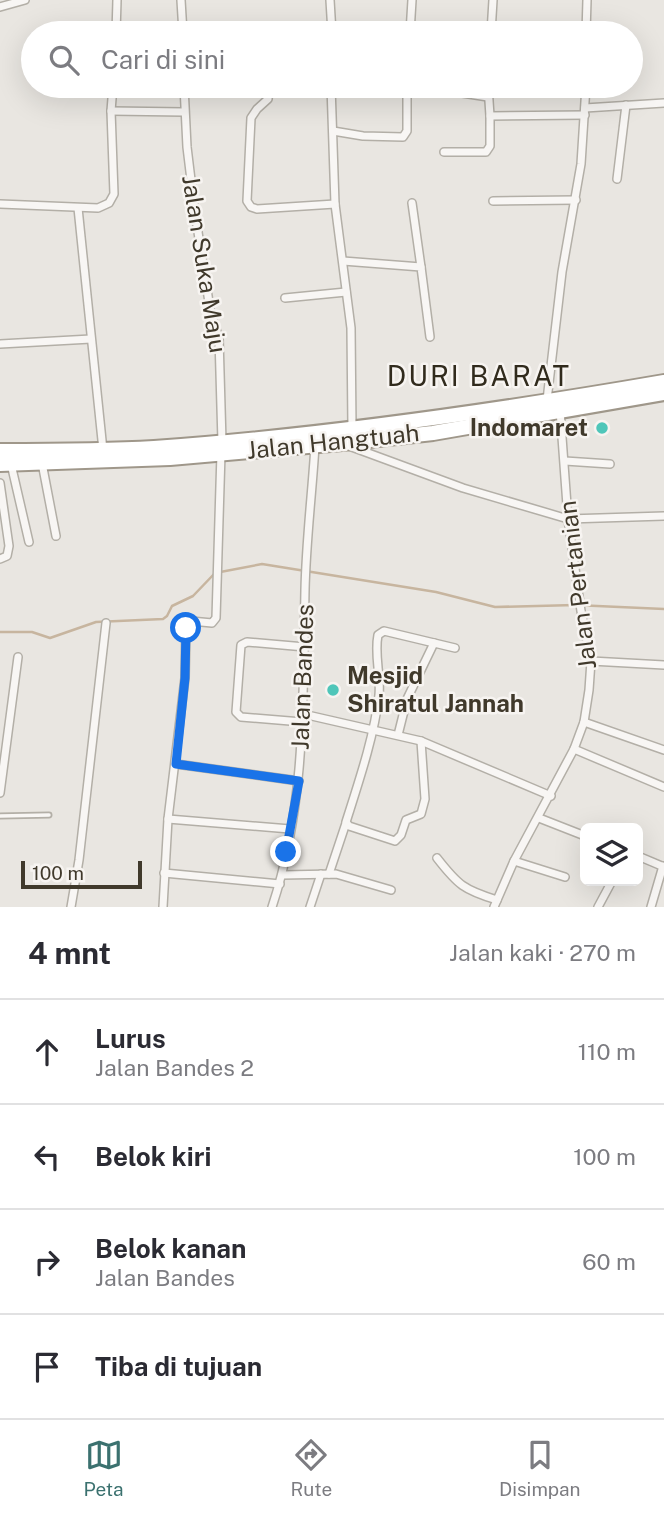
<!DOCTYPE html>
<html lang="id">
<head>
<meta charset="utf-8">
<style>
	body { margin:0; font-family:"Public Sans",sans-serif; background:#f2f2f3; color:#2b2b33 }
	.controls { position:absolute; right:21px; bottom:21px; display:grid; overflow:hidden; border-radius:10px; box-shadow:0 7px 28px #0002 }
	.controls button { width:63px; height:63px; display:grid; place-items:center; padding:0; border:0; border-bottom:2px solid #e1e1e2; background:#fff; color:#2b2b33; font:35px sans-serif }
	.scale { position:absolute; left:21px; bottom:18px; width:121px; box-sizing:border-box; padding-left:7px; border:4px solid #40392b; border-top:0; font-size:19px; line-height:24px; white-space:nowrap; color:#40392b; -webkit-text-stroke:5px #f7f4f1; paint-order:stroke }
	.stop { position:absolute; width:21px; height:21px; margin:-16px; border:5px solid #1a73e8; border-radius:50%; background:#fff }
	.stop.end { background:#1a73e8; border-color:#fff; box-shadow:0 2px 7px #0008 }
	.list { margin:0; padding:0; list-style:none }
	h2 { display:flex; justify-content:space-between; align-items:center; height:91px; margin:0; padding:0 28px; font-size:30px }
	h2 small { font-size:23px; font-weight:400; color:#7c7c81 }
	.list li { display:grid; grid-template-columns:46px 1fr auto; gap:21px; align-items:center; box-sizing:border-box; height:105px; padding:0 28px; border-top:2px solid #e1e1e2 }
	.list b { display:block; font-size:26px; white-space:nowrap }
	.list p { margin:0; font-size:23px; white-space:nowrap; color:#7c7c81 }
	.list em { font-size:23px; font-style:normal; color:#7c7c81 }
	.icon { flex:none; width:38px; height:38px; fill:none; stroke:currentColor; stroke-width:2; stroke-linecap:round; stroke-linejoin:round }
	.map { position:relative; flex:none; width:664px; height:907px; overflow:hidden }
	.search { position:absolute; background:#fff; box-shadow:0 7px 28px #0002; left:21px; right:21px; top:21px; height:77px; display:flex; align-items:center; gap:18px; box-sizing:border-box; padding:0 24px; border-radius:38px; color:#7c7c81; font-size:26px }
	.sheet { height:511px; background:#fff }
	nav { display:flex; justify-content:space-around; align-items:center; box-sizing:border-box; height:98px; border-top:2px solid #e1e1e2; background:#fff; font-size:19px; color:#7c7c81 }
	nav a { display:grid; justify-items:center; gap:4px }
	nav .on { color:#3b716f }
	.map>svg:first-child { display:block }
</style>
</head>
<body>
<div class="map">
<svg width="664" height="907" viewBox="0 0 664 907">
	<rect width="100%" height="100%" fill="#e9e6e1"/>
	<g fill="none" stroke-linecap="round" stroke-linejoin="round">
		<polyline stroke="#c7b59f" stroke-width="2.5" points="0,632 32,632 50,638 96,622 163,619 167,616 172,606 193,596 215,573 262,564 436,592 495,607 575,605 664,609"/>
		<defs>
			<polyline id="lane" points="0,816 49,815"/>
			<g id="street">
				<polyline points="181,0 183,33"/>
				<polyline points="330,0 332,33"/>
				<polyline points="0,7 25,0"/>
				<polyline points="116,33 117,0"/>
				<polyline points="410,33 412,0"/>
				<polyline points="491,33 493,0"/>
				<polyline points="586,33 587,0"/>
				<polyline points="184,86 187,147 195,213 211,315 219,338 222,442"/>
				<polyline points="269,86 268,99 257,109 251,118 247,201 251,207 257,209 335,204"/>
				<polyline points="331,86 335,204 351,328 352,428"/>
				<polyline points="417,86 488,97"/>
				<polyline points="488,86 490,116 585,115"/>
				<polyline points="585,108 664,103"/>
				<polyline points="111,111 184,112"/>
				<polyline points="333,131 363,136 403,137 407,131 407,86"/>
				<polyline points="444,152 486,152 490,146 490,116"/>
				<polyline points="617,179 626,105"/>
				<polyline points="493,201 576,200"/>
				<polyline points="412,203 421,267"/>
				<polyline points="0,204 98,208 109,203 114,194 111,111 113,86"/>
				<polyline points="78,208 103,450"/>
				<polyline points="343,261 421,267 430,337"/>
				<polyline points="285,298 346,292"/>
				<polyline points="0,344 91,339"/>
				<polyline points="547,400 562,272 581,164 586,86"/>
				<polyline points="349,446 463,488 568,519 664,516"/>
				<polyline points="565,461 610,464"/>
				<polyline points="42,463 56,536"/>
				<polyline points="11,464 29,542"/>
				<polyline points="0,483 9,546 7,556 0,559"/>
				<polyline points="591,661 664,665"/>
				<polyline points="303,714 421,741 551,796"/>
				<polyline points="302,722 241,717 236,712 241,645 247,642 305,647"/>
				<polyline points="584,722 664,750"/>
				<polyline points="398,735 407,699 434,643"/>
				<path d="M421 741 425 799 421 814 406 820 401 835 395 841 349 826 346 822C359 781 374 737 379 695 381 675 374 655 378 635L384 631 455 648"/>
				<polyline points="574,749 664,787"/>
				<polyline points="176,764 299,781"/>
				<polyline points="0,793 18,657"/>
				<polyline points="539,818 585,836"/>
				<polyline points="168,819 290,829"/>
				<polyline points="638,856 664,867"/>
				<path d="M437 858C458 885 464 890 497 900"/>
				<polyline points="514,861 565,877"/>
				<polyline points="164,873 280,884"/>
				<polyline points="329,874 346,823"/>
				<polyline points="282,875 336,874 391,890"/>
				<polyline points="71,907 79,860 106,623"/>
				<polyline points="163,907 168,819 185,678 186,624 191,621 212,623 216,618 221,453"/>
				<path d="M272 907C306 805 303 696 305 590 306 542 312 494 315 446"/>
				<polyline points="310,907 321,874"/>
				<polyline points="494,907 514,861 574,749 584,722 589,690 591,661 581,611 568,519 560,410"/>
				<polyline points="598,907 612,881"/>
				<polyline points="651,907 663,866"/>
			</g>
			<g id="highway">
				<path d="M0 451C51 451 103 451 154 448 324 436 496 411 664 382"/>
				<polyline points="0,464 170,458 342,443 433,433 664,393"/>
			</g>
		</defs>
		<use href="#lane" stroke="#b3afa7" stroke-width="7"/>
		<use href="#street" stroke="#b3afa7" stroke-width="10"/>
		<use href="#highway" stroke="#9f978a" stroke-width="18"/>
		<use href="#lane" stroke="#f8f6f4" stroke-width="3.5"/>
		<use href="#street" stroke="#f8f6f4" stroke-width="7"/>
		<use href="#highway" stroke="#fff" stroke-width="14"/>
	</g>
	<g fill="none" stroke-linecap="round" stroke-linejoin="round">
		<polyline stroke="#1a73e8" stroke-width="9" points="186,628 185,678 176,764 299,781 286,852"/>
	</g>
	<g fill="#4fc6b9" stroke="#f7f4f1" stroke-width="2.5">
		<circle cx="602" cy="428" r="7"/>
		<circle cx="333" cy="690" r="7"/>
	</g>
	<g text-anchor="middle" stroke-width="5" stroke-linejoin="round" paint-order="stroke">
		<g font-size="24" fill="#40392b" stroke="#f7f4f1">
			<text transform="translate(204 264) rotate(81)" y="8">Jalan Suka Maju</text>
			<text transform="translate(333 442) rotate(-6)" y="8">Jalan Hangtuah</text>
			<text transform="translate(578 585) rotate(-97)" y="8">Jalan Pertanian</text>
			<text transform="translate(303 677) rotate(-88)" y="8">Jalan Bandes</text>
		</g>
		<g font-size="24" font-weight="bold" fill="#40392b" stroke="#f7f4f1" text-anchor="end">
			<text x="588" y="436">Indomaret</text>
			<text x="347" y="684" text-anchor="start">Mesjid<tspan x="347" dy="28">Shiratul Jannah</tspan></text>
		</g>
		<g font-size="28" letter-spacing="2" fill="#312b1d" stroke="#f7f4f1">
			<text x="479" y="386">DURI BARAT</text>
		</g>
	</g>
</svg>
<div class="controls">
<button><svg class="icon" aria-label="layers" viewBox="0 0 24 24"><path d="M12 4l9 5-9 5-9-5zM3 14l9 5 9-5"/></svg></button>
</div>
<div class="scale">100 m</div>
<div class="stop" style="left:186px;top:628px"></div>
<div class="stop end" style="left:286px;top:852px"></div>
<div class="search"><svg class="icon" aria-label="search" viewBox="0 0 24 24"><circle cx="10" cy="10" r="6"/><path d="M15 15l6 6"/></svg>Cari di sini</div>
</div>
<section class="sheet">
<h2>4 mnt<small>Jalan kaki · 270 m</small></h2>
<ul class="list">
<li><svg class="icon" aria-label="ahead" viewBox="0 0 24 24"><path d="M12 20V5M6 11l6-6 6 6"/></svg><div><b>Lurus</b><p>Jalan Bandes 2</p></div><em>110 m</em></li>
<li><svg class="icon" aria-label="left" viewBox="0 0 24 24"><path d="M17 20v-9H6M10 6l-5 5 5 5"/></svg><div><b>Belok kiri</b></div><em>100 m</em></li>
<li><svg class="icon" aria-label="right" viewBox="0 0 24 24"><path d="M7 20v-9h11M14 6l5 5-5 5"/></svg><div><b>Belok kanan</b><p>Jalan Bandes</p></div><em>60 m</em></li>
<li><svg class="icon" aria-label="arrive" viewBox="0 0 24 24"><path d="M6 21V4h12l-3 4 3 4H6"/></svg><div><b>Tiba di tujuan</b></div></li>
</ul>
</section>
<nav>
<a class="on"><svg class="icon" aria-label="map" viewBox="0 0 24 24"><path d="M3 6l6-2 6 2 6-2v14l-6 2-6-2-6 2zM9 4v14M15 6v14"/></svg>Peta</a>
<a><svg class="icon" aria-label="directions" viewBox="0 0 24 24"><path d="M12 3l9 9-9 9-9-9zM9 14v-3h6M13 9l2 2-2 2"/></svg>Rute</a>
<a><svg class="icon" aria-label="saved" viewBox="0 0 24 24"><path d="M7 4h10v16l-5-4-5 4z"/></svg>Disimpan</a>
</nav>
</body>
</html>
